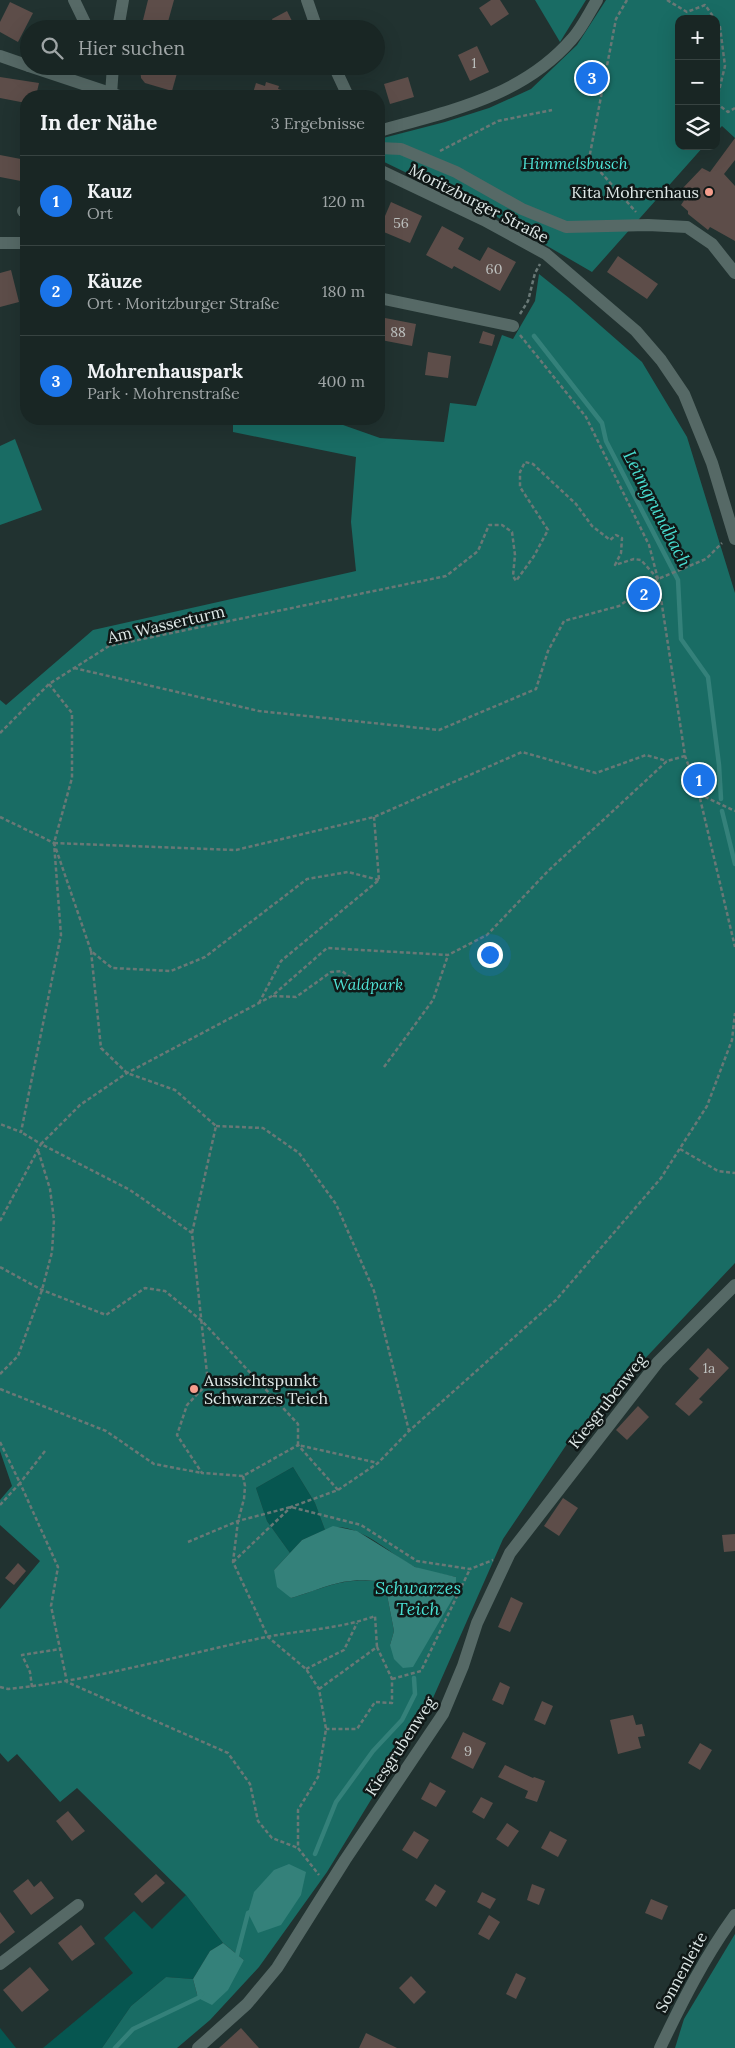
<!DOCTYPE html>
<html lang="de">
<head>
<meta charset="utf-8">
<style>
	body { margin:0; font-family:Lora,serif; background:#222e2c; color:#f1f3f6 }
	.controls { position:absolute; right:15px; top:15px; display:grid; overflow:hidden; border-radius:10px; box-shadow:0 5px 20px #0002 }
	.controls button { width:45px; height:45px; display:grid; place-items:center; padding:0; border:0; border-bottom:1px solid #374341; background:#192624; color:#f1f3f6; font:25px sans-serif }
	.you { position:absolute; left:489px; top:954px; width:18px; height:18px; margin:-12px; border:4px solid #fff; border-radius:50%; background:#1a73e8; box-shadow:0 0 0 8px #1a73e833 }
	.badge { display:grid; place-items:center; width:32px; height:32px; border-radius:50%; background:#1a73e8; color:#fff; font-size:16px; font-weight:700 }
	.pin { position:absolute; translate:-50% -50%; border:2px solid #fff; box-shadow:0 1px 5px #0006 }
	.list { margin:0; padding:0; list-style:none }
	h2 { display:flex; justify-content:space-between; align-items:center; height:65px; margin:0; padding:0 20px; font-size:21px }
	h2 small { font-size:16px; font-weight:400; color:#9fa5a6 }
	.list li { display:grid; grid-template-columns:32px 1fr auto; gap:15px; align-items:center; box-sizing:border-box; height:90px; padding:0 20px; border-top:1px solid #374341 }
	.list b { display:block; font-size:19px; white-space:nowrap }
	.list p { margin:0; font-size:16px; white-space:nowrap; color:#9fa5a6 }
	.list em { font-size:16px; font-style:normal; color:#9fa5a6 }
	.icon { flex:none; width:28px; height:28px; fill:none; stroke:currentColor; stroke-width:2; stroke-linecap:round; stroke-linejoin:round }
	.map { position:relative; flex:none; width:735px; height:2048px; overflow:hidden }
	.search { position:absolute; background:#192624; box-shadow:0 5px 20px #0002; left:20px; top:20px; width:365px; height:55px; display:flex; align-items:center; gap:12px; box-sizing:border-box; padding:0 18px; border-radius:28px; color:#9fa5a6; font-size:19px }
	.panel { position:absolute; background:#192624; box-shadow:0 5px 20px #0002; left:20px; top:90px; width:365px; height:335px; border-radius:20px }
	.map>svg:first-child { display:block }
</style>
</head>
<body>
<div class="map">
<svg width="735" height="2048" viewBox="0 0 735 2048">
	<rect width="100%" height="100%" fill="#213230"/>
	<g fill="#065650">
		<polygon points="293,1467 315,1503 325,1530 302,1540 290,1553 267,1521 256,1488"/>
		<polygon points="186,1895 223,1943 210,1951 193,1979 166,1977 131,2006 102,2048 43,2048 133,1973 104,1938 134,1911 152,1929"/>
		<polygon points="0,2028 16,2048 0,2048"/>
	</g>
	<g fill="#196c64" fill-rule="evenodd">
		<polygon points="535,0 586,0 560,42"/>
		<polygon points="606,0 735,0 735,138 722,126 716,132 716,19 679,19 679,146 704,146 592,272 492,214 380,160 383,138 445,122 489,108 531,89 577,45"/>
		<path d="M539 274 569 298 642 362 687 437 735 593V1263L573 1435 503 1539 433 1698 327 1872 259 1967 210 2020 177 2048H102L131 2006 166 1977 193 1979 198 1998 244 1960 223 1943 186 1895 77 1788 60 1802 17 1754 8 1762 0 1753V1609L40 1561 0 1525V1500L12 1486 0 1451V700L6 705 93 630 356 571 351 522 356 457 233 432V419H326L380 438 444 442 450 403 476 406 502 335 513 339 535 301ZM293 1467 315 1503 325 1530C354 1517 390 1555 415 1567 427 1572 443 1574 456 1577L390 1645 394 1631 387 1595 377 1581C339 1578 325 1588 291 1598L274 1570 290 1553 267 1521 256 1488Z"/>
		<polygon points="15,439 42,510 0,525 0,446"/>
		<polygon points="735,1934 735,2048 675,2048 684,2019"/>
	</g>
	<g fill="#34817a">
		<path d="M333 1526 357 1531 415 1567 456 1577V1593L413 1667 403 1668 394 1659 390 1645 394 1631 387 1595 377 1581C340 1577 325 1588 291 1598L277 1587 274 1570 302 1540Z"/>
		<polygon points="289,1864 306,1872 301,1895 281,1925 258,1933 248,1913 254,1892 274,1870"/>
		<polygon points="223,1943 244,1960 228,1990 212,2005 198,1998 193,1979 210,1951"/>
	</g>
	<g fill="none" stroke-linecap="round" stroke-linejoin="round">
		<g stroke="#34817a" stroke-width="4.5">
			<polyline points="534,336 602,423 606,441 678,580 681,639 708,677 719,765 721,799"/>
			<polyline points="722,811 735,864"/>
			<polyline points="315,1854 336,1802 373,1751 402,1720 415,1694 414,1678"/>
			<polyline points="234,1958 237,1955 248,1913 252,1911"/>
			<polyline points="115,2048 133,2029 198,1998 202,1994"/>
		</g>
	</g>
	<g fill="#5d4d49">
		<polygon points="148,0 174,0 166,29 142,24"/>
		<polygon points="491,0 500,0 509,14 491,26 479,8"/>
		<polygon points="10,2 33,13 18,42 0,32 0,22"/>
		<polygon points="287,11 296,29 276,29 272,19"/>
		<polygon points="477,46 489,72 470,81 458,55"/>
		<polygon points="140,66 179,66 172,91 145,83 141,78"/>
		<polygon points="0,77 39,83 36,96 26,96 26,103 0,98"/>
		<polygon points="408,77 414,97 390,104 384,84"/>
		<polygon points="266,82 279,86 278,89 290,92 290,96 252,96 256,83 265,86"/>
		<polygon points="735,138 735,160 724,174 735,186 735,241 710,227 708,230 688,214 688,211 681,205 687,196 681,190 702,168 710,172"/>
		<polygon points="0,155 26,160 26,182 0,177"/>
		<polygon points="391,202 422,216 410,243 379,230"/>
		<polygon points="442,226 464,238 458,249 480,261 488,247 516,262 500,291 454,266 452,269 426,255"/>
		<polygon points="618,256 658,284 647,299 607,272"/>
		<polygon points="11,270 19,302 0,307 0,273"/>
		<polygon points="385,318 416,324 412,346 381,340"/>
		<polygon points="483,331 495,335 492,346 479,343"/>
		<polygon points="428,352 451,356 448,378 425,375"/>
		<polygon points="708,1348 729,1368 699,1399 703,1402 689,1416 675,1404 699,1378 689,1369"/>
		<polygon points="638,1406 649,1417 627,1440 616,1430"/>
		<polygon points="563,1498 578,1508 559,1536 544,1526"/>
		<polygon points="735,1534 735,1551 724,1552 722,1535"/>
		<polygon points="18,1563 26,1571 14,1585 5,1578"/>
		<polygon points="511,1597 523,1603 510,1632 498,1627"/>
		<polygon points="500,1682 510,1687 503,1705 492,1700"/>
		<polygon points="542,1701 553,1706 545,1725 534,1720"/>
		<polygon points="633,1715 636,1725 642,1724 645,1736 638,1737 641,1748 618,1754 610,1720"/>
		<polygon points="463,1732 486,1743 473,1769 451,1758"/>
		<polygon points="700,1743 712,1750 700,1770 688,1763"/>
		<polygon points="505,1765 533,1778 534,1777 545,1781 537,1802 525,1798 528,1791 498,1777"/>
		<polygon points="430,1782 446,1791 436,1807 421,1799"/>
		<polygon points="481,1797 493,1803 484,1819 472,1812"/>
		<polygon points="68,1811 85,1831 72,1841 56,1821"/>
		<polygon points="507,1823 519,1831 508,1847 496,1839"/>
		<polygon points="414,1831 429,1840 417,1859 402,1850"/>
		<polygon points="550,1831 567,1840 558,1857 541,1848"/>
		<polygon points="156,1874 165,1883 142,1903 134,1894"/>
		<polygon points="28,1879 34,1887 41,1881 54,1898 31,1915 13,1891"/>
		<polygon points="435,1884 446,1891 436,1907 425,1900"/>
		<polygon points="532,1884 545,1889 539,1905 527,1900"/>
		<polygon points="482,1892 496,1899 490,1909 477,1902"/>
		<polygon points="651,1899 668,1906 662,1920 645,1913"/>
		<polygon points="0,1912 15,1932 0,1944"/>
		<polygon points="489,1915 500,1922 489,1940 478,1934"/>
		<polygon points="81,1925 95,1944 72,1961 58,1943"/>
		<polygon points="30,1967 49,1990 22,2012 3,1990"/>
		<polygon points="516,1973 526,1978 516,1999 506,1994"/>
		<polygon points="411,1976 426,1992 414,2004 399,1988"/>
		<polygon points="241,2028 259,2048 219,2048"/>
		<polygon points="366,2033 397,2048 359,2048"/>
	</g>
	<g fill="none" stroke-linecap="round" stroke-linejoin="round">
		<g stroke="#697876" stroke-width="2.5" stroke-dasharray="4 2.5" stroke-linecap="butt">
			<polyline points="627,0 616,19 589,159 636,212"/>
			<polyline points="667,0 687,12 705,5 715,19"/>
			<polyline points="716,21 720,27 725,66 716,103 728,112 735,108"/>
			<polyline points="440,151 498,121 552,110"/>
			<polyline points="520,314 528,301 535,273 540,264"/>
			<polyline points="520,335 586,417 649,545 658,579 685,756 699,794 735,947"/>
			<polyline points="74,668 259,711 439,730 536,689 548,651 564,621 619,606 658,579 706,559 722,543"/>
			<polyline points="49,684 72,713 72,778 54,843 91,951 112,968 171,971 205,957 307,879 348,872 379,880"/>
			<polyline points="0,733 49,684 109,646 446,576 478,551 489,525 502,525 512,532 515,555 513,576 516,581 534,556 548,530 520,487 520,472 525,462 533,464 576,504 592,526 610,540 616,535 622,538 621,553 615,565 634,559 641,560 658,579"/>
			<polyline points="699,794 735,811"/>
			<polyline points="0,817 54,843 61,935 21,1132 0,1124"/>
			<polyline points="54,843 236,850 374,817 522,752 596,773 646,755 667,761"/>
			<polyline points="91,951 101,1048 127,1073 175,1090 216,1126 192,1233"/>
			<polyline points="273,996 296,997 331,972 342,971 354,980"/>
			<polyline points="259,1003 281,961 379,880 374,817"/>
			<polyline points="384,1067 433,1000 448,955"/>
			<polyline points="216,1126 263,1128 299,1153 336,1204 374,1291 409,1431"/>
			<polyline points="680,1149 718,1171 735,1173"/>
			<polyline points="0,1221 41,1144 21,1132"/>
			<polyline points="0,1267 42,1290 106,1315 145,1288 165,1291 202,1321 298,1424 298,1445 378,1463"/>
			<polyline points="0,1374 18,1356 42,1290 52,1252 54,1220 50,1189 38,1150"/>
			<polyline points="0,1389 106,1431 154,1464 202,1473"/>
			<polyline points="0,1442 20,1483 0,1505"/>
			<polyline points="45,1451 20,1483 58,1567 51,1606 67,1682 228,1753 250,1784 258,1821 272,1838 298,1848"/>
			<polyline points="243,1476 245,1486 244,1499 238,1521 233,1562 268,1637 306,1669 319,1689 326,1729 318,1777 298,1810 298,1848 319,1875"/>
			<polyline points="338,1490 298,1445 243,1476 202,1473 177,1435 187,1405 208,1383 192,1233 130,1190 41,1144 80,1105 127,1073 272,996 327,948 448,955 487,935 548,871 667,761 685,756"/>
			<polyline points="188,1542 238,1521 291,1507 361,1525 417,1561 470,1569 493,1560"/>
			<polyline points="233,1562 291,1507 338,1490 378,1463 409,1431 556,1300 661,1178 707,1106 732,1040 735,1013"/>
			<polyline points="306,1669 344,1650 357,1623"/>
			<polyline points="392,1679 421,1671 470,1569"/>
			<path d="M0 1687 8 1689C96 1680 180 1655 266 1637 302 1630 340 1629 375 1616L377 1647"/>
			<polyline points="32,1687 30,1672 22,1655 60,1649"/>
			<polyline points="319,1689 377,1647 392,1679 392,1703 375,1702 357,1729 326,1729"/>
		</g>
		<g stroke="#566966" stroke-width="12">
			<polyline points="74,0 88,29"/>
			<polyline points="307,0 317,29"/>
			<polyline points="118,29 123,0"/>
			<polyline points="0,56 29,66"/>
			<polyline points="29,66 119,96"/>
			<polyline points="334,66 348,96"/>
			<polyline points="111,94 113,66"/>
			<path d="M379 131C449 111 522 97 572 39 582 28 589 13 597 0"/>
			<polyline points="379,148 401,149 456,172 522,209 566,227 648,225 687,227 712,244 735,273"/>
			<polyline points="379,170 484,220 546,254 636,331 661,360 684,394 712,463 735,539"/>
			<polyline points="23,211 26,211"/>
			<polyline points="0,243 26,243"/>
			<polyline points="379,298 513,326"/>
			<polyline points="0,1964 78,1905"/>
			<polyline points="198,2048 247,2004 277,1968 345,1860 443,1714 463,1666 477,1623 510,1553 658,1362 735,1285"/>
			<path d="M660 2048C683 2000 704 1958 735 1915"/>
		</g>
	</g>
	<g fill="#f49d8c" stroke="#101817" stroke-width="2">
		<circle cx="709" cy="192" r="5"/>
		<circle cx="194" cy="1389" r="5"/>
	</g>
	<g text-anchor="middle" stroke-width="5" stroke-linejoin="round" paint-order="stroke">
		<g font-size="14" fill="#bec2c0">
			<text x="474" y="68">1</text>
			<text x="401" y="228">56</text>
			<text x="494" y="274">60</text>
			<text x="398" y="337">88</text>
			<text x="709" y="1373">1a</text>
			<text x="468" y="1756">9</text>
		</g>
		<g font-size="16" font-style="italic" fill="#4fe3d6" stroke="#101817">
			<text x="575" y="169">Himmelsbusch</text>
			<text x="368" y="990">Waldpark</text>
		</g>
		<g font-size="16" fill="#dfe9e8" stroke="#101817" text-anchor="end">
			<text x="699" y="198">Kita Mohrenhaus</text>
			<text x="204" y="1386" text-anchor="start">Aussichtspunkt<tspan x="204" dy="18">Schwarzes Teich</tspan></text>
		</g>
		<g font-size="16" fill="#dfe9e8" stroke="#101817">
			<text transform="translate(479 203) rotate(27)" y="6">Moritzburger Straße</text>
			<text transform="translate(166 624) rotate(-13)" y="6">Am Wasserturm</text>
			<text transform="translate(607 1401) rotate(-52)" y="6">Kiesgrubenweg</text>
			<text transform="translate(400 1746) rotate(-57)" y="6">Kiesgrubenweg</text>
			<text transform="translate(681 1972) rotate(-61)" y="6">Sonnenleite</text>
		</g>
		<g font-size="18" font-style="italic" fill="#48ded1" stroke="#101817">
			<text transform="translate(657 509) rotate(63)" y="6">Leimgrundbach</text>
			<text x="418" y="1594">Schwarzes<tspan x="418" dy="21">Teich</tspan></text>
		</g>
	</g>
</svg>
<div class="controls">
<button>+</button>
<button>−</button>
<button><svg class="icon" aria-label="layers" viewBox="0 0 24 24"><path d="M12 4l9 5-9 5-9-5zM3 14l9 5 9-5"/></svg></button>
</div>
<div class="you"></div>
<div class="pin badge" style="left:699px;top:780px">1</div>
<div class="pin badge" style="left:644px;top:594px">2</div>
<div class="pin badge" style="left:592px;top:78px">3</div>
<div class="search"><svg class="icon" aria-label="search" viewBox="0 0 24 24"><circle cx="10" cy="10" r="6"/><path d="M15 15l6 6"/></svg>Hier suchen</div>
<section class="panel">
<h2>In der Nähe<small>3 Ergebnisse</small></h2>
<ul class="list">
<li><span class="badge">1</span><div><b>Kauz</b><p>Ort</p></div><em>120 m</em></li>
<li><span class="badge">2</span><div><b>Käuze</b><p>Ort · Moritzburger Straße</p></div><em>180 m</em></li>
<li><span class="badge">3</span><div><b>Mohrenhauspark</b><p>Park · Mohrenstraße</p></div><em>400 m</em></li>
</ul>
</section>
</div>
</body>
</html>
